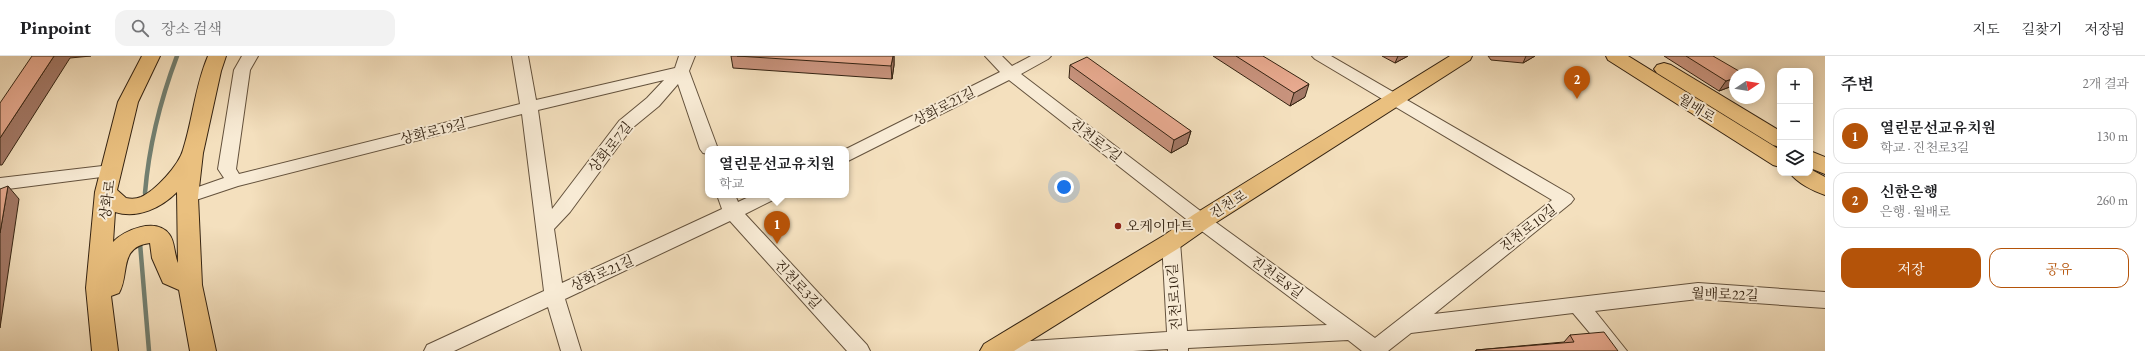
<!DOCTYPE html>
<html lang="ko">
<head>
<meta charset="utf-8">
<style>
	body { margin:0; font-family:"EB Garamond","Noto Serif KR",serif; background:#f2f2f2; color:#202124 }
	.controls { position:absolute; right:12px; top:12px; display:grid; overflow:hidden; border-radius:8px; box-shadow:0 2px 10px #0003 }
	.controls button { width:36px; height:36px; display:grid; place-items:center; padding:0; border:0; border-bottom:1px solid #e0e0e0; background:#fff; color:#202124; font:20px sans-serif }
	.compass { position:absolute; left:1729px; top:12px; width:36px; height:36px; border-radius:50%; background:#fff; box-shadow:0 2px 10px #0003; rotate:78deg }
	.you { position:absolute; left:1064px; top:131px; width:14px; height:14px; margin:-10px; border:3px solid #fff; border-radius:50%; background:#1a73e8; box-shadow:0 0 0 6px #1a73e833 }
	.badge { display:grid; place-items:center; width:26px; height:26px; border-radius:50%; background:#b45309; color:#fff; font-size:13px; font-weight:700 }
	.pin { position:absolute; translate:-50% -33px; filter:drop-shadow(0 1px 2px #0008) }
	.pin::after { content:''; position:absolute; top:21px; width:14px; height:12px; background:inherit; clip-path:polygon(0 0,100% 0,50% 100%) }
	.popup { position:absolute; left:705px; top:90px; width:144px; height:52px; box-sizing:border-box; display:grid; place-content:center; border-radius:8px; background:#fff; filter:drop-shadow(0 1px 3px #0005); font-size:13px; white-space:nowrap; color:#757577 }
	.popup b { font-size:15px; color:#202124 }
	.popup::after { content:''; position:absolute; left:50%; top:100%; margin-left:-8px; border:8px solid transparent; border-top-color:#fff }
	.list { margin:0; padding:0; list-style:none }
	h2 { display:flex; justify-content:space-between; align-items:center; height:52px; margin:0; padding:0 16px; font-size:17px }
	h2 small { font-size:13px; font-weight:400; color:#757577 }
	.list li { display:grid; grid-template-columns:26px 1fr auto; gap:12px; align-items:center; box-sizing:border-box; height:56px; margin:0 8px 8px; padding:0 8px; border:1px solid #e0e0e0; border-radius:12px }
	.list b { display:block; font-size:15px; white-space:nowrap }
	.list p { margin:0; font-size:13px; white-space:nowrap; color:#757577 }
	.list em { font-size:13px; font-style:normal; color:#757577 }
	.actions { display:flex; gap:8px; padding:12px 16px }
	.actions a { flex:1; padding:9px 0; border:1px solid #b45309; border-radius:12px; text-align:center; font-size:14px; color:#b45309 }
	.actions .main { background:#b45309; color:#fff }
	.icon { flex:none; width:22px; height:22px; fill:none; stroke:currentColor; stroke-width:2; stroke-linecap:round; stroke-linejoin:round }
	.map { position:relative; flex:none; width:1825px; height:295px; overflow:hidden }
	header { display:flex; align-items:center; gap:24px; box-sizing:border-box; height:56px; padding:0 20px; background:#fff; border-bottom:1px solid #e0e0e0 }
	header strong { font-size:19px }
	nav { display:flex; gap:22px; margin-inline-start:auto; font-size:14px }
	.search { width:280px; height:36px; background:#f2f2f2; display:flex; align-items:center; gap:10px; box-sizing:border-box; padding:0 14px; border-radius:12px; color:#757577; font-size:15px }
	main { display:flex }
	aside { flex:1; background:#fff }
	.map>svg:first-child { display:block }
</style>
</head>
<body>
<header>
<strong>Pinpoint</strong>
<div class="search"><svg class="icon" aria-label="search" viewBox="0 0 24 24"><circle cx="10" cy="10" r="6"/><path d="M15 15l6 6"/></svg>장소 검색</div>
<nav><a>지도</a><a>길찾기</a><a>저장됨</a></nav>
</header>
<main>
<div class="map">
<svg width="1825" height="295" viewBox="0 0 1825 295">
	<rect width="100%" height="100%" fill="#f4e0be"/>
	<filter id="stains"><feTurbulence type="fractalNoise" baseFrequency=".005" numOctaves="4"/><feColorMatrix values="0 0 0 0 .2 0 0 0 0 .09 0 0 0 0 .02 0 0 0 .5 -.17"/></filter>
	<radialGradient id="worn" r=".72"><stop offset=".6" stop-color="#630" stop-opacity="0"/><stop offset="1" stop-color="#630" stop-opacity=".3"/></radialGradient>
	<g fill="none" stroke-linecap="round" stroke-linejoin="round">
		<g stroke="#727f70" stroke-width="4.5">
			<path d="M145 137C149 89 160 45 177 0"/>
			<polyline points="140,187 149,295"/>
		</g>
		<defs>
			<g id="minor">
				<path d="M242 0H258L250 14 236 113 239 118 520 48 512 0H528L536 44 675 12 679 0H695L689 15 718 93H708V98L703 97 700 93 678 28 659 50 631 73 570 156 554 173 562 227 722 153 717 139H735L738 146 753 139H778L775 143 745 158 867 289 870 295H847L730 165 565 243 581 295H561L548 251 454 295H424L427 289 544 235 522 58 238 130 187 147 181 145 178 141 181 137 224 122 218 113 234 14ZM664 24 647 42 619 65 552 153 538 54Z"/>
				<polygon points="985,0 1002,0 1012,10 1031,0 1051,0 1048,3 1021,18 1207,160 1375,282 1552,144 1315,3 1312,0 1331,0 1571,139 1574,143 1571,147 1434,258 1698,227 1825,236 1825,252 1698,243 1595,255 1627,295 1605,295 1573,257 1411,277 1388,295 1362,295 1348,284 1188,292 1188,295 1168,295 1168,293 1133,295 990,295 993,289 1000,287 1167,276 1162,186 1164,181 1171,179 1178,181 1180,186 1187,275 1327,269 1195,170 1009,24 846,106 846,93 1000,16"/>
				<polygon points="111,109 117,111 120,115 117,119 0,134 0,122"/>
			</g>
			<g id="major">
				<path d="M142 0H160L138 46 117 134 126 142C131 143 136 143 141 141 155 135 179 109 183 94 193 63 195 30 208 0H226L221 15 203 97 198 141 202 229 216 295H190L179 234 163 227 152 202 150 187C118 191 130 218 119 237L111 240 118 295H92L86 232 95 136 118 46ZM177 136 178 207C174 198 175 185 169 178 156 161 124 174 113 186L115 156C138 163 161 152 177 136Z"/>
				<polygon points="1450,0 1472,0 1470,4 1209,171 1179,192 1014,295 980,295 984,288 1163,180 1193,159"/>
				<polygon points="1606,0 1628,0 1780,94 1780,111 1773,109 1608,4"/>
				<polygon points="1664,7 1671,9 1780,75 1780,91 1773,89 1657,17 1654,13 1657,9"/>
				<polygon points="1810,95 1825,101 1825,118 1810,112"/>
				<path d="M1810 113 1825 121V139C1813 135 1797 127 1790 117H1810Z"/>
			</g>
		</defs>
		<use href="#minor" stroke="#64523d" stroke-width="2"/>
		<use href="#major" stroke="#342312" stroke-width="2"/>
		<use href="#minor" fill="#f8ebd5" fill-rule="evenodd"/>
		<use href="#major" fill="#eac07f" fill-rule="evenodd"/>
	</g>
	<g fill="#c8937d" stroke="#342312">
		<polygon points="731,0 894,0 894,9 892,23 733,12"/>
		<polygon points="1213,0 1263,0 1305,41 1290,50"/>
		<polygon points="1382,0 1408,0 1395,7"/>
		<polygon points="1488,0 1535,0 1523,7 1491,4"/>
		<polygon points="1664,0 1713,0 1735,18 1735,29 1719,35"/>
		<polygon points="1070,9 1191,75 1187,88 1171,97 1069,22"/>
		<polygon points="1570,279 1618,295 1475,295 1476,294 1564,286"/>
	</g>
	<g fill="#a37866" stroke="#342312">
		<polygon points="54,0 91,0 70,2 2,109 0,109 0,82"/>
		<polygon points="893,0 894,0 894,9 892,23 891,10"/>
		<polygon points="1398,0 1408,0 1395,7"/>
		<polygon points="1526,0 1535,0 1523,7"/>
		<polygon points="1735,22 1735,29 1719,35 1726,25"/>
		<polygon points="1309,28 1305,41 1290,50 1294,37"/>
		<polygon points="1191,75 1187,88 1171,97 1174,84"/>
		<polygon points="8,130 19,143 0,272 0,177"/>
	</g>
	<g fill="#e9ab91" stroke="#342312">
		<polygon points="32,0 54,0 0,82 0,47"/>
		<polygon points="737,0 893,0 891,10"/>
		<polygon points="1236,0 1263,0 1309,28 1294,37"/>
		<polygon points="1686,0 1713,0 1744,18 1735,18 1735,22 1726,25"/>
		<polygon points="1087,1 1191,75 1174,84 1070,9"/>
		<polygon points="8,130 0,177 0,133"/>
		<polygon points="1604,276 1618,295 1477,295 1476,294 1574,286 1570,279"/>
	</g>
	<circle fill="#8f2418" stroke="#f8ebd5" stroke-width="1.5" cx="1118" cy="170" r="4"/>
	<g text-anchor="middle" stroke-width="4" stroke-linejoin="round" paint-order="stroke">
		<g font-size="14" fill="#342312" stroke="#f8ebd5">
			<text transform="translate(944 50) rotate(-27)" y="5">상화로21길</text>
			<text transform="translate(1697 52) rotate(32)" y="5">월배로</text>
			<text transform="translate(433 75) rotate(-14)" y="5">상화로19길</text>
			<text transform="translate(1096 84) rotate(38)" y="5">진천로7길</text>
			<text transform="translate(610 91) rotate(-51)" y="5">상화로7길</text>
			<text transform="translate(107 144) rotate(-82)" y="5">상화로</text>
			<text transform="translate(1228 148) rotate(-32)" y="5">진천로</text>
			<text transform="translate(1528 172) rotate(-38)" y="5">진천로10길</text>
			<text transform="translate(602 217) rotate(-24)" y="5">상화로21길</text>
			<text transform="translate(1277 221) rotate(36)" y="5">진천로8길</text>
			<text transform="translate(798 228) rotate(47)" y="5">진천로3길</text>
			<text transform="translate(1725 238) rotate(2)" y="5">월배로22길</text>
			<text transform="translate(1174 241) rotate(-94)" y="5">진천로10길</text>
		</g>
		<g font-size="14" fill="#342312" stroke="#f8ebd5" text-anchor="start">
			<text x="1126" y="175">오케이마트</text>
		</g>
	</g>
	<rect width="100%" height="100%" filter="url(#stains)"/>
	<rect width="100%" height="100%" fill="url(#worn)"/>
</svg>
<div class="controls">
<button>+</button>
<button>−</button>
<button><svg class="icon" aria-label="layers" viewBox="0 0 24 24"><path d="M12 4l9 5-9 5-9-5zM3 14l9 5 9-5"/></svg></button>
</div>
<svg class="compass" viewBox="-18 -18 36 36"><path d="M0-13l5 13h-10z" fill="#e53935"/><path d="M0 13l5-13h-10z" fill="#757577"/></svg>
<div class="you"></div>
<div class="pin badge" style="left:777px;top:188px">1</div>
<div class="popup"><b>열린문선교유치원</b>학교</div>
<div class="pin badge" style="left:1577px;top:43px">2</div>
</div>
<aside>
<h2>주변<small>2개 결과</small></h2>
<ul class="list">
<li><span class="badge">1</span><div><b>열린문선교유치원</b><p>학교 · 진천로3길</p></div><em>130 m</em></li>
<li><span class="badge">2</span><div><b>신한은행</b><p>은행 · 월배로</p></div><em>260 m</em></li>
</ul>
<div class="actions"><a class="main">저장</a><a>공유</a></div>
</aside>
</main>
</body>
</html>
